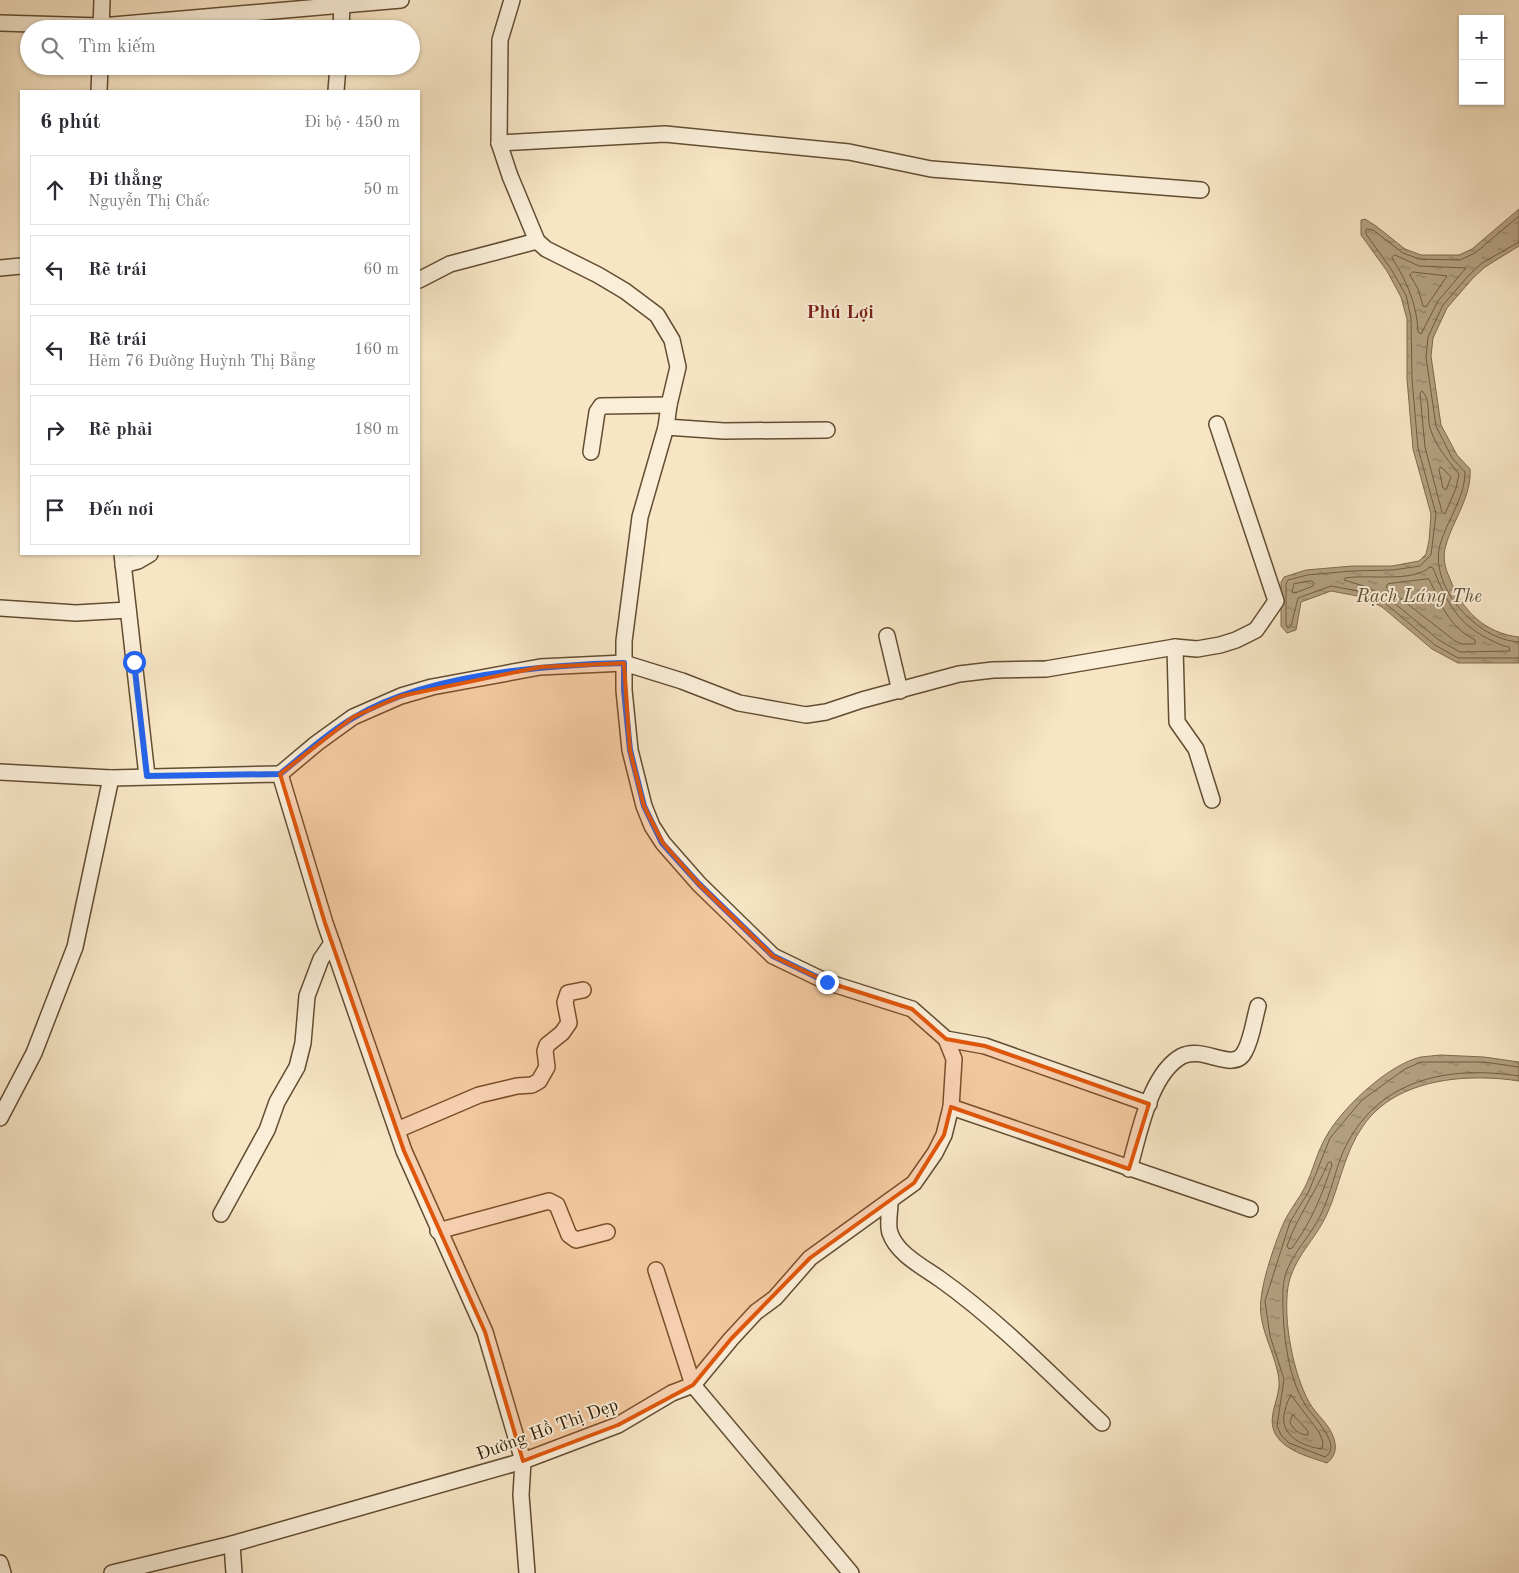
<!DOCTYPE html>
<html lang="vi">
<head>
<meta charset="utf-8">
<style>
	body { margin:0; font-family:"Old Standard TT",serif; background:#f2f2f3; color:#2b2b33 }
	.controls { position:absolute; right:15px; top:15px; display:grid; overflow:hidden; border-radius:0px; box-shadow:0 1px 4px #0004 }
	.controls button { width:45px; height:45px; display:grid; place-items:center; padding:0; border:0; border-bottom:1px solid #e1e1e2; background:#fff; color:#2b2b33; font:25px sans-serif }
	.stop { position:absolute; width:15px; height:15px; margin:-11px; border:4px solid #2563eb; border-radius:50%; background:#fff }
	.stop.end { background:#2563eb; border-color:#fff; box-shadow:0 1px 5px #0008 }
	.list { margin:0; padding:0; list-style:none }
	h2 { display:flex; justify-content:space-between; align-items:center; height:65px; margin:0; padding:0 20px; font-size:21px }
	h2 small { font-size:16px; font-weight:400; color:#7c7c81 }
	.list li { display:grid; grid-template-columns:32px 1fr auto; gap:15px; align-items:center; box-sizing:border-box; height:70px; margin:0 10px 10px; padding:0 10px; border:1px solid #e1e1e2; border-radius:0px }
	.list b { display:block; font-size:19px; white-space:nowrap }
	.list p { margin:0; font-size:16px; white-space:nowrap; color:#7c7c81 }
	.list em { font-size:16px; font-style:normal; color:#7c7c81 }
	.icon { flex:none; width:28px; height:28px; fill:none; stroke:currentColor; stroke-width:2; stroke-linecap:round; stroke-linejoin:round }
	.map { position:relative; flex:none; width:1519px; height:1573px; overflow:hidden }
	.search { position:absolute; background:#fff; box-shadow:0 1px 4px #0004; left:20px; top:20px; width:400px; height:55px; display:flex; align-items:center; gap:12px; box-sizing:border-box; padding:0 18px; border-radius:28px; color:#7c7c81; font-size:19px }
	.panel { position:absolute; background:#fff; box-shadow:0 1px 4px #0004; left:20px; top:90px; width:400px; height:465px; border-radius:0px }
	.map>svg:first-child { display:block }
</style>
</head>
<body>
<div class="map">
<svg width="1519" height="1573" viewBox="0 0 1519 1573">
	<defs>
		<pattern id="water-ripples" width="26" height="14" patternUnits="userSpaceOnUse" patternTransform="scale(1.25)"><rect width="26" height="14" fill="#b3a081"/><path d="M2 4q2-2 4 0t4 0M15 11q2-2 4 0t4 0" fill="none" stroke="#928267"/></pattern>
	</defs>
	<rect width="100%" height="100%" fill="#f7e5c4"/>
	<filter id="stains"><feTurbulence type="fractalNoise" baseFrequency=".004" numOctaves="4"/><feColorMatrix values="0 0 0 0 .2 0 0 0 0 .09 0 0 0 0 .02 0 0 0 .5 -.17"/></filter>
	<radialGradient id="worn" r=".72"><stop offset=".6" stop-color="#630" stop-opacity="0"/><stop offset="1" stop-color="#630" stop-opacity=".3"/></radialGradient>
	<g fill="url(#water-ripples)" stroke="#7f6a4d">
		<path d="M1519 209V246L1485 267 1473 278 1447 308 1433 338 1431 356 1441 425 1457 455 1470 469C1472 496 1453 520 1446 545 1442 557 1445 568 1450 579 1462 610 1484 633 1519 637V663H1458L1432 649 1382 607 1363 597 1331 591 1301 602 1296 630 1287 633 1281 626V582L1284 577 1306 570 1352 566H1392L1419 561 1426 554 1429 541 1431 514 1413 449 1407 379V319L1401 297 1387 271 1361 235V220L1365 219 1376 226 1405 249 1421 255H1459L1472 249Z"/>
		<path d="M1440 1055 1484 1057 1519 1062V1081C1467 1073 1396 1078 1363 1126 1344 1153 1340 1185 1327 1214 1316 1239 1293 1258 1288 1287 1283 1320 1293 1373 1309 1402 1316 1415 1330 1424 1334 1439 1337 1448 1335 1457 1327 1463 1303 1455 1266 1446 1273 1413 1275 1402 1280 1391 1279 1380 1276 1353 1257 1327 1261 1299 1263 1278 1276 1239 1285 1220 1291 1208 1299 1199 1305 1187 1313 1171 1317 1151 1327 1135 1343 1107 1389 1064 1421 1057 1427 1056 1434 1056 1440 1055Z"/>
	</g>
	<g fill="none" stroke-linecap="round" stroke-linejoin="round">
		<g stroke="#725d40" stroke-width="1">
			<polyline points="1519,216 1475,253 1460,260 1419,259 1403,253 1373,230 1366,229 1366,234 1391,269 1406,295 1411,318 1412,379 1418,448 1436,514 1431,555 1420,566 1393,570 1352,571 1307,575 1288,580 1286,584 1286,625 1288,628 1291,626 1298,598 1331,586 1364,592 1385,603 1435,645 1458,658 1519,658"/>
			<path d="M1519 242 1482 263 1469 275 1443 305 1428 337 1426 357 1436 426 1452 458 1465 472C1465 498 1447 520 1440 545 1429 587 1477 640 1519 642"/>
			<path d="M1395 255 1419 266 1466 268 1438 301 1421 334 1418 332C1417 305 1407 281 1392 258Z"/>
			<polygon points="1413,272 1447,276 1426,307 1423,306 1418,289 1410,275"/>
			<path d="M1422 391C1431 398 1427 418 1430 428 1436 447 1448 460 1459 474L1456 488 1445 514 1442 512 1425 447 1420 394Z"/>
			<polygon points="1441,467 1451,477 1446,490 1443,488 1439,470"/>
			<path d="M1430 567 1433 568C1445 598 1455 621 1485 637 1493 641 1501 646 1509 647L1510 651 1460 652 1439 640 1387 597 1367 587 1344 580 1345 578C1368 574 1413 583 1430 567Z"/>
			<path d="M1429 579C1442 605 1447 625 1475 640V644H1462L1455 641 1386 587 1388 584Z"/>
			<polygon points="1312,581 1314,583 1313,586 1295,593 1292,592 1294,584"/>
			<path d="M1519 1067 1484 1062H1421L1405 1069 1362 1100 1330 1138 1309 1191 1290 1222 1265 1301 1270 1336 1284 1379 1277 1426 1281 1435 1289 1443 1325 1457C1344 1446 1312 1416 1306 1406 1286 1375 1282 1325 1283 1289 1284 1259 1311 1238 1322 1212 1331 1193 1335 1171 1343 1152 1376 1079 1447 1065 1519 1076"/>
			<path d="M1331 1162 1332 1165C1321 1197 1312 1221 1292 1248L1289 1249 1287 1246C1297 1217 1316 1192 1328 1163Z"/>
			<path d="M1291 1395 1319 1432 1323 1442 1322 1449C1300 1446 1278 1434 1285 1410 1287 1404 1288 1399 1291 1395Z"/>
			<path d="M1293 1415 1308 1431V1435C1300 1435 1293 1430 1290 1422Z"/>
		</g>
		<defs>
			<g id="street">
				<polyline points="512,0 500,40 499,143 510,176 537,241 546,249 598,275 625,291 657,315 672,340 678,367 669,405 666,427 640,517 624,641 624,690 630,750 644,806 652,826 663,843 699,884 773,956 827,982 912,1009 946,1039 985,1046 1149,1104"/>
				<polyline points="0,23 101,26 401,0"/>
				<polyline points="101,29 102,0"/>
				<polyline points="341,29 342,4"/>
				<polyline points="99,91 100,66"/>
				<polyline points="336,91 338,66"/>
				<polyline points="499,143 665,134 849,152 931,169 1201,190"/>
				<polyline points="0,268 21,266"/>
				<polyline points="419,280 450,264 537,241"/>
				<polyline points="666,427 724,431 827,430"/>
				<polyline points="591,452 597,412 601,406 669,405"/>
				<polyline points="122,554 147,776"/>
				<polyline points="123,565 138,561 150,554"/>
				<polyline points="0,608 76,613 128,610"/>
				<polyline points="887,636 900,691"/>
				<polyline points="1175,647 1177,722 1196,749 1212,800"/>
				<polyline points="0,772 111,778 280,774 325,923 404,1151 485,1332 523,1461 521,1495 527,1573"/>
				<polyline points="280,774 317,743 353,717 401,696 432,687 540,667 624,663 682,681 739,703 806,715 826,712 862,700 959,674 993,670 1046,669 1175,647 1197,649 1220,645 1236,640 1256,630 1276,601 1217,424"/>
				<polyline points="951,1107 1250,1209"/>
				<polyline points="0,1118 34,1053 75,947 111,778"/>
				<polyline points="397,1130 479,1095 517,1086 532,1085 539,1081 547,1067 545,1051 547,1045 562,1033 569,1023 565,1002 568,993 583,990"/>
				<path d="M1129 1169C1139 1136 1149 1074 1182 1056 1204 1045 1234 1074 1245 1051 1252 1038 1254 1020 1258 1006"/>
				<path d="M890 1203C890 1211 887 1225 890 1233 897 1254 923 1267 940 1279 999 1321 1049 1373 1102 1423"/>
				<polyline points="221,1214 267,1130 277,1102 297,1067 303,1043 307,996 321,959 332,943"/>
				<polyline points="438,1231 549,1201 557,1205 569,1235 576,1240 607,1232"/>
				<polyline points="656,1270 693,1385 851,1573"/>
				<polyline points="232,1544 234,1573"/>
				<polyline points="0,1563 3,1573"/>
				<polyline points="112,1573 232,1544 523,1461 618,1425 672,1393 693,1385 731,1339 756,1312 775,1298 810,1258 914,1183 935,1153 944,1135 951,1107 954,1059 946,1039"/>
			</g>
		</defs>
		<use href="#street" stroke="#624d31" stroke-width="18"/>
		<use href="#street" stroke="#faeed9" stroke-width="15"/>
	</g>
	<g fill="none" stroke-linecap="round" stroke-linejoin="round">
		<path stroke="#2563eb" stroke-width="6" d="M134 662 147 776 280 774C304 755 327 733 353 718 424 675 542 665 624 663V690L630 750 644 806 662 843 699 884 773 956 827 982"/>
	</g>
	<path fill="#df560b" fill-opacity="0.2" stroke="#df560b" stroke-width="4" stroke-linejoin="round" d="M624 663 630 750 644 806 663 843 699 884 773 956 827 982 912 1009 946 1039 985 1046 1149 1104 1129 1169 951 1107 944 1135 914 1183 810 1258 731 1339 693 1385 618 1425 523 1461 485 1332 404 1151 325 923 280 774 353 717 401 696 540 667Z"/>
	<g text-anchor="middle" stroke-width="4" stroke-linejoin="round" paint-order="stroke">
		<g font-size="18" fill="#301a00" stroke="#faeed9">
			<text transform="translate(547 1429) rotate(-20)" y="6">Đường Hồ Thị Dẹp</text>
		</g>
		<g font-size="19" font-weight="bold" fill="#7a1f14" stroke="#faeed9">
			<text x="840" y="318">Phú Lợi</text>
		</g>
		<g font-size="19" font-style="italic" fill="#645034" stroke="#faeed9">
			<text x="1419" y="602">Rạch Láng The</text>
		</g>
	</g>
	<rect width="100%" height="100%" filter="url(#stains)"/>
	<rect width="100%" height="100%" fill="url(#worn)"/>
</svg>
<div class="controls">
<button>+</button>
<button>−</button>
</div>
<div class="stop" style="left:134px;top:662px"></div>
<div class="stop end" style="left:827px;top:982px"></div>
<div class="search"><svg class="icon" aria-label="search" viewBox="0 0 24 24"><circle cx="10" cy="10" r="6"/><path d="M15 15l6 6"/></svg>Tìm kiếm</div>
<section class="panel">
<h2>6 phút<small>Đi bộ · 450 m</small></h2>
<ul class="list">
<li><svg class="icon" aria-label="ahead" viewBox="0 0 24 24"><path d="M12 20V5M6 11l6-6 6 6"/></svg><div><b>Đi thẳng</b><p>Nguyễn Thị Chấc</p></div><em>50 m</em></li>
<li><svg class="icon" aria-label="left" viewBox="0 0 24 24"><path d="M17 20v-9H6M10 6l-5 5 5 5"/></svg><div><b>Rẽ trái</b></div><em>60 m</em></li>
<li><svg class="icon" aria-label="left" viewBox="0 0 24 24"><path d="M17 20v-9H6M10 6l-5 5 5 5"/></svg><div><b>Rẽ trái</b><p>Hẻm 76 Đường Huỳnh Thị Bẳng</p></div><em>160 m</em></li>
<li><svg class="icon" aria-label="right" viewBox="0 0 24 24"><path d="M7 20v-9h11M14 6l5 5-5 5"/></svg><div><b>Rẽ phải</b></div><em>180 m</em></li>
<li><svg class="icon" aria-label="arrive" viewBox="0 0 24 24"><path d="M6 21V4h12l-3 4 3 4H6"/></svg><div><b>Đến nơi</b></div></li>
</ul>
</section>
</div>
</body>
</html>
